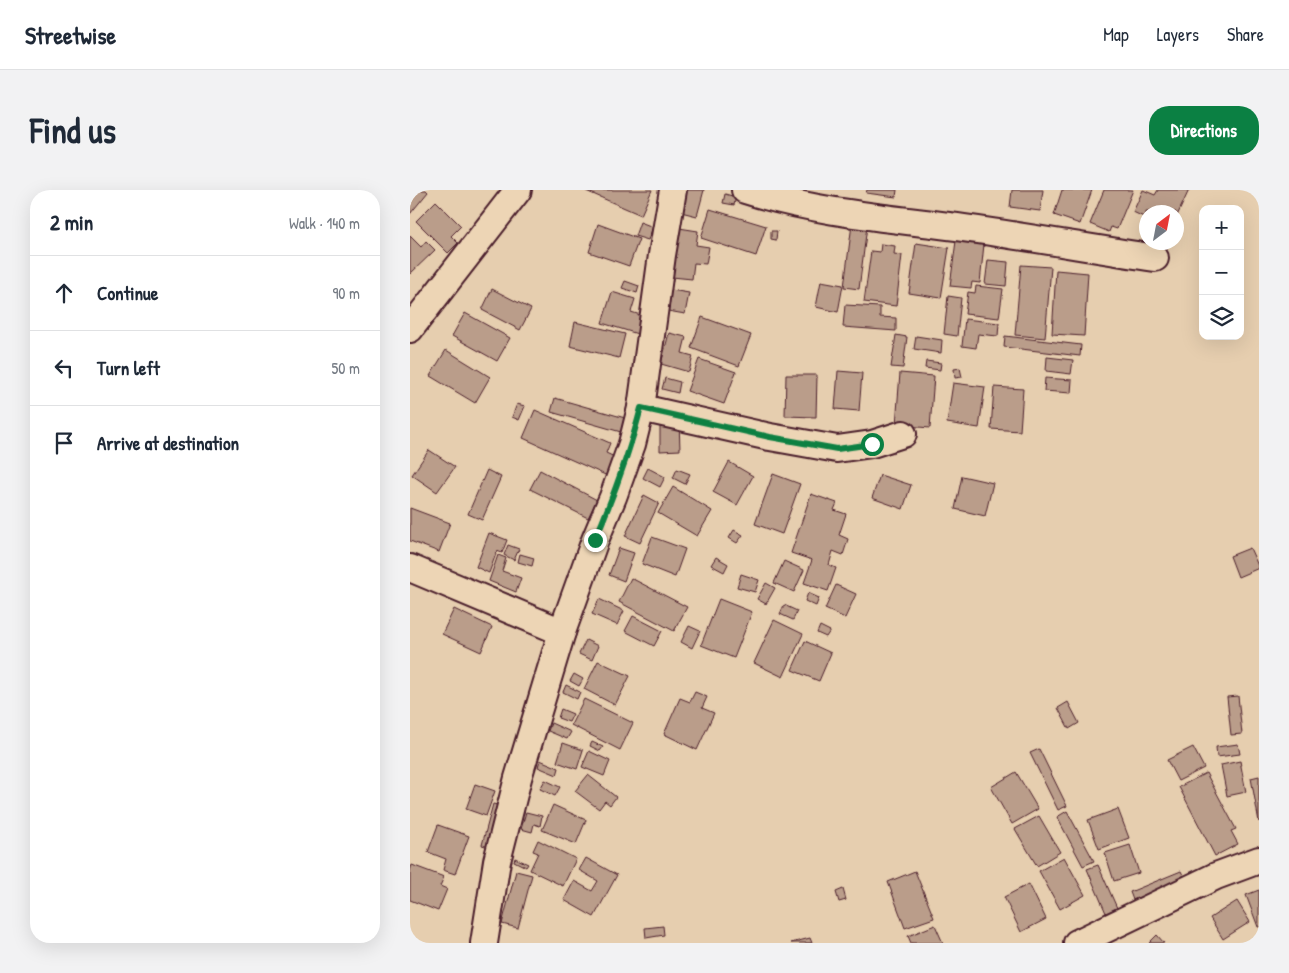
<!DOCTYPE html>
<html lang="en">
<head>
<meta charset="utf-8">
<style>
	body { margin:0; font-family:"Patrick Hand",sans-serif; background:#f2f2f3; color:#1f2937 }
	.controls { position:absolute; right:15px; top:15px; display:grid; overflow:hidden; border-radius:10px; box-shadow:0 5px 20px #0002 }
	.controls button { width:45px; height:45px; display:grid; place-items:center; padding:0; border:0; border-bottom:1px solid #e0e1e3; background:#fff; color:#1f2937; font:25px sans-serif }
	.compass { position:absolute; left:729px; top:15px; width:45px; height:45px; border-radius:50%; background:#fff; box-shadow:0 5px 20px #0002; rotate:32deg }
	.stop { position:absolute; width:15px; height:15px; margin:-11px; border:4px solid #0b8043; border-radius:50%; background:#fff }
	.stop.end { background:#0b8043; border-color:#fff; box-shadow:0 1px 5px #0008 }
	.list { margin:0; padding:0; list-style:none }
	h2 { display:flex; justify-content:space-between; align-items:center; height:65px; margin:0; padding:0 20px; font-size:21px }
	h2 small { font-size:16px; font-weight:400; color:#747a83 }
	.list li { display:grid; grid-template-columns:32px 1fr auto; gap:15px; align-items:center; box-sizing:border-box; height:75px; padding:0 20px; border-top:1px solid #e0e1e3 }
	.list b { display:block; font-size:19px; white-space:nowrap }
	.list em { font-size:16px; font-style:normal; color:#747a83 }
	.icon { flex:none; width:28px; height:28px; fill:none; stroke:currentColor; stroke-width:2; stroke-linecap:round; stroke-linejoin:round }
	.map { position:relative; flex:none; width:849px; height:753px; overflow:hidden; border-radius:20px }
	header { display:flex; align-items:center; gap:30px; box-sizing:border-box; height:70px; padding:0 25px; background:#fff; border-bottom:1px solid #e0e1e3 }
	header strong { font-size:24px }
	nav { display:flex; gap:28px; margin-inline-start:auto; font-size:18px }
	.intro { display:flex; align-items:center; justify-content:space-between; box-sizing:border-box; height:120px; padding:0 30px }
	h1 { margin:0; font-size:35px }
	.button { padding:12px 22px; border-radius:20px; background:#0b8043; color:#fff; font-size:18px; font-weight:700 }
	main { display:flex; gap:30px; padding:0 30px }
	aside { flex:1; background:#fff; border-radius:20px; box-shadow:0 5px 20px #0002 }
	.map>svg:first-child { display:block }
</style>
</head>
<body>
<header>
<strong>Streetwise</strong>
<nav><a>Map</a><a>Layers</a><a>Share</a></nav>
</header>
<div class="intro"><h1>Find us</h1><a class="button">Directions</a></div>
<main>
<aside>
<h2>2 min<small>Walk · 140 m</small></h2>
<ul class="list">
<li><svg class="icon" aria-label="ahead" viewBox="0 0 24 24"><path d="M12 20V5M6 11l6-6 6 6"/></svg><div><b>Continue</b></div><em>90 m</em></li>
<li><svg class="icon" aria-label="left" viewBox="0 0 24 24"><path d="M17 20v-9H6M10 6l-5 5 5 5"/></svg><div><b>Turn left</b></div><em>50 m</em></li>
<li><svg class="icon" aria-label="arrive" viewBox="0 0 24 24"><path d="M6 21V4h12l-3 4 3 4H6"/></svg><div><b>Arrive at destination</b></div></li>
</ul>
</aside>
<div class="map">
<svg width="849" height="753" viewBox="0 0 849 753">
	<rect width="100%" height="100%" fill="#e6ceaf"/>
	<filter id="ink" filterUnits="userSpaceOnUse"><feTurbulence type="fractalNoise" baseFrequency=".02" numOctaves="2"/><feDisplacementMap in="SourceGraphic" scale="10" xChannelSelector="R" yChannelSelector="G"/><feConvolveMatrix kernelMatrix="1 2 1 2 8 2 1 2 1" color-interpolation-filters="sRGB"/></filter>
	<g filter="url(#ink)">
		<g fill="#ba9d8a" stroke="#4a1f2b">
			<polygon points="0,0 16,0 18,2 0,24"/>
			<polygon points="177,0 242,0 231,25 176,1"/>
			<polygon points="277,0 294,0 287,26 271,22"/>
			<polygon points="457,0 487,0 486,7 456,3"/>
			<polygon points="602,0 633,0 630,21 600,17"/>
			<polygon points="652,0 682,0 670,34 644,25"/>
			<polygon points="694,0 723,0 707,39 701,37 699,42 680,34"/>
			<polygon points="733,0 745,5 748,0 779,0 766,28 766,22 736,22 736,28 723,22"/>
			<polygon points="315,4 326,7 324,15 313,13"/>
			<polygon points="26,11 51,36 41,46 48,53 38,63 6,31"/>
			<polygon points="300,19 356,36 346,66 291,48"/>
			<polygon points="230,32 243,37 238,50 225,46"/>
			<polygon points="188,34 229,49 219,76 179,62"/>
			<polygon points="442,34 457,36 449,99 434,97"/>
			<polygon points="269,38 288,41 286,55 299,57 296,74 284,73 282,89 262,87"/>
			<polygon points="361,41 367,41 366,50 361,49"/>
			<polygon points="0,46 11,57 16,51 25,60 0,84"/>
			<polygon points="546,51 574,54 570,93 562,92 561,98 540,96"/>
			<polygon points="506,53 539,58 531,108 499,103"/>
			<polygon points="471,54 485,56 484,64 492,65 486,116 454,112 461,61 470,62"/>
			<polygon points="578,70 598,72 596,96 575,94"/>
			<polygon points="611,75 641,77 635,148 605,145"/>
			<polygon points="646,80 678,83 674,146 642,144"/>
			<polygon points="215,91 229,96 227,103 212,98"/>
			<polygon points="411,91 433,95 428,122 406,117"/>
			<polygon points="566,96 593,99 589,128 555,124 558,102 565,103"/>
			<polygon points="82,99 121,119 110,140 72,120"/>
			<polygon points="261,100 279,103 275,124 258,121"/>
			<polygon points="202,102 225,109 221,122 237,127 231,145 192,133"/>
			<polygon points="538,106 551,108 547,146 534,144"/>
			<polygon points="435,115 470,117 470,127 486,128 486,141 433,137"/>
			<polygon points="55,123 100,148 87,171 42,146"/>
			<polygon points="292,127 341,145 329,176 281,158"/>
			<polygon points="555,129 589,133 588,146 568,144 566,158 552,156"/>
			<polygon points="165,132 215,144 209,168 160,156"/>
			<polygon points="259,143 276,147 272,163 283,166 279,182 251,174"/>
			<polygon points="486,145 497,147 493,178 481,177"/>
			<polygon points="506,146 532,150 531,163 504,159"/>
			<polygon points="595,146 671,155 670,166 594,157"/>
			<polygon points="36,160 80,187 65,213 20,186"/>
			<polygon points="637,167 663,170 661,184 636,181"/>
			<polygon points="289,169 326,182 314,214 277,201"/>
			<polygon points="516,171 531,173 530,180 515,178"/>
			<polygon points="550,178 552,187 545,188 544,179"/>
			<polygon points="428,181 452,183 449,221 425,219"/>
			<polygon points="490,183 524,186 520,238 486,235"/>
			<polygon points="376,185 407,185 406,227 375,226"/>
			<polygon points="255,188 270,192 268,203 252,199"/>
			<polygon points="635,188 662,190 661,203 634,201"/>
			<polygon points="543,193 575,197 569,238 537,233"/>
			<polygon points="584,197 613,199 610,241 581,239"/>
			<polygon points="145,208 222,230 218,244 141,222"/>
			<polygon points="107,214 115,216 109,230 102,227"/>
			<polygon points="125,220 200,253 196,263 211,270 202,288 113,248"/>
			<polygon points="250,231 269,231 270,260 250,261"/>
			<polygon points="19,260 45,277 27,302 2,285"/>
			<polygon points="319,272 343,286 327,315 303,302"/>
			<polygon points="238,278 255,287 250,297 233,288"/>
			<polygon points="267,279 280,284 275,294 263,288"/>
			<polygon points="77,280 91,287 72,330 58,324"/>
			<polygon points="130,280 187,310 178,328 120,299"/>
			<polygon points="363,284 390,294 372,344 345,334"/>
			<polygon points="470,285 501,295 493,319 462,308"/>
			<polygon points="552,286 583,293 575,326 545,319"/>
			<polygon points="263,297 302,321 287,346 248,323"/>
			<polygon points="401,304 427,313 424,320 436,324 429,345 438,349 433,365 423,361 419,375 426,378 418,401 394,393 402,370 381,363"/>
			<polygon points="234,305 249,313 230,353 215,346"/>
			<polygon points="0,318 40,333 29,362 0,351"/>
			<polygon points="324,340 333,345 327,353 319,348"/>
			<polygon points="79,343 97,350 92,363 87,361 79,383 66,377"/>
			<polygon points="242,347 275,359 265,387 232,374"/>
			<polygon points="98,355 109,359 104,370 94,365"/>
			<polygon points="209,358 224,363 214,391 199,385"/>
			<polygon points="840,358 849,378 828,387 820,366"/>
			<polygon points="110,364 124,368 122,376 108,372"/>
			<polygon points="88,365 96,368 92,381 111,388 106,402 79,391"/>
			<polygon points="306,367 318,374 314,382 301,375"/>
			<polygon points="374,371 394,380 384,402 364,393"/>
			<polygon points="331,384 349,390 345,402 327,397"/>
			<polygon points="221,388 277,417 264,441 209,412"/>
			<polygon points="356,393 365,398 356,414 347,409"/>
			<polygon points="426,395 446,404 435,428 415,419"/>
			<polygon points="398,403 409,408 406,416 395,411"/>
			<polygon points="189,409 214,421 207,435 182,424"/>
			<polygon points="309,409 342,422 324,468 291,455"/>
			<polygon points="374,415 387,421 383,430 370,424"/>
			<polygon points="44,419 82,437 71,462 32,444"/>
			<polygon points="223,426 252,441 244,456 215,441"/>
			<polygon points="364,430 393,444 373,487 344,473"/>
			<polygon points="279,436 290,441 282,458 271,452"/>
			<polygon points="410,436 420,441 416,447 407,443"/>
			<polygon points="176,450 188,456 182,470 169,464"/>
			<polygon points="395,451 421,463 409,491 382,480"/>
			<polygon points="188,471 220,486 205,515 174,499"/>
			<polygon points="164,484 173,489 169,496 160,491"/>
			<polygon points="156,495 170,502 167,509 153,502"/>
			<polygon points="285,502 297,507 292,518 304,523 287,560 254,544 270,508 280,512"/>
			<polygon points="828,506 832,544 821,545 817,507"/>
			<polygon points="174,509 223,533 210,560 161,535"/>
			<polygon points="658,512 669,533 659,539 648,518"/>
			<polygon points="151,519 163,524 159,532 148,528"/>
			<polygon points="141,533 161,542 157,549 138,541"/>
			<polygon points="182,552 193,557 190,561 180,556"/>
			<polygon points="153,553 173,560 167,579 147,572"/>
			<polygon points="828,554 830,564 807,567 806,557"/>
			<polygon points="783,557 794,578 768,591 757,570"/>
			<polygon points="629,559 657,616 648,620 620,563"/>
			<polygon points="179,561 200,571 194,586 172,577"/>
			<polygon points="130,570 149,578 147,585 128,577"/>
			<polygon points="830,571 836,602 817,606 811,575"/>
			<polygon points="606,582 628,619 602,634 581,597"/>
			<polygon points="796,583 826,639 821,641 828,654 805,666 769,597"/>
			<polygon points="178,585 206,607 200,615 195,611 189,619 165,601"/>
			<polygon points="849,586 849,632 841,588"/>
			<polygon points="135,590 150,597 145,606 130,599"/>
			<polygon points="65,594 85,601 76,626 56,619"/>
			<polygon points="83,614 92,616 82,658 72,655"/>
			<polygon points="143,615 176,630 166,654 132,640"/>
			<polygon points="708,619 719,648 689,659 678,630"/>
			<polygon points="657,621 684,671 673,676 647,627"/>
			<polygon points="116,622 132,626 130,636 124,634 122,642 111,639"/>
			<polygon points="629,626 650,662 627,676 605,639"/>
			<polygon points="28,635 59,646 45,684 33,680 36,669 18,662"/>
			<polygon points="128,650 166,669 153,696 120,680 128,663 123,661"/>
			<polygon points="720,655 729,683 704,691 695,663"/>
			<polygon points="654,667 675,705 650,719 629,681"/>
			<polygon points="105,668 118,674 116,677 104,671"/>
			<polygon points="176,668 207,685 184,727 154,710 164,691 182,701 188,691 169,680"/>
			<polygon points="2,675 34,687 30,696 37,699 28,721 0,710 0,681"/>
			<polygon points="688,675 707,718 696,723 677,679"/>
			<polygon points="106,681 122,685 108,738 92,734"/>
			<polygon points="505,681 524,728 495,738 478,692"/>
			<polygon points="771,681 775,689 723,710 720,702"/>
			<polygon points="619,694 636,729 611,742 594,707"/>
			<polygon points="433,699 436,710 429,712 426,702"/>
			<polygon points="849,700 849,737 848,737 836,705"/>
			<polygon points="827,711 840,732 813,749 800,728"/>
			<polygon points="525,735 533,753 501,753 498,746"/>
			<polygon points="253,736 254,745 236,748 235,738"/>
			<polygon points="747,745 754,753 739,753"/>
			<polygon points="400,748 402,753 381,753"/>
		</g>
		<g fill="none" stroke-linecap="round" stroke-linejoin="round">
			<defs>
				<g id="minor">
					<path d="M335 0C403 22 476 28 547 37 613 46 679 58 745 68"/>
					<polyline points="0,139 108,0"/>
					<polyline points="231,218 360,247 427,259 462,254 493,244"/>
					<polyline points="0,378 152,442"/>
					<polyline points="74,753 87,671 108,588 152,442 185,350 203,307 222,254 231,218 252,65 263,0"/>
					<polyline points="667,753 806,686 849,670"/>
				</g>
			</defs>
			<use href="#minor" stroke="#4a1f2b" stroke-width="30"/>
			<use href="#minor" stroke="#edd5b5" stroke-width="26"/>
		</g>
	</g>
	<g fill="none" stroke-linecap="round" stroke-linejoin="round" filter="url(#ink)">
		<path stroke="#0b8043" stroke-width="6" d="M185 350C203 307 219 264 231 218L360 247 427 259 462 254"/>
	</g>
</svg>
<div class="controls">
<button>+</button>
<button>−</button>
<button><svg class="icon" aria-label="layers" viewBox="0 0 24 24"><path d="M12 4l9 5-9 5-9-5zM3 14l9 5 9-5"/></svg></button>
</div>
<svg class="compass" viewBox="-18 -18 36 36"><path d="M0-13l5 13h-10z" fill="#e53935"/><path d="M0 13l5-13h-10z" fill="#747a83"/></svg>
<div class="stop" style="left:462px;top:254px"></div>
<div class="stop end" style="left:185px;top:350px"></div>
</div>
</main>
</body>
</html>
